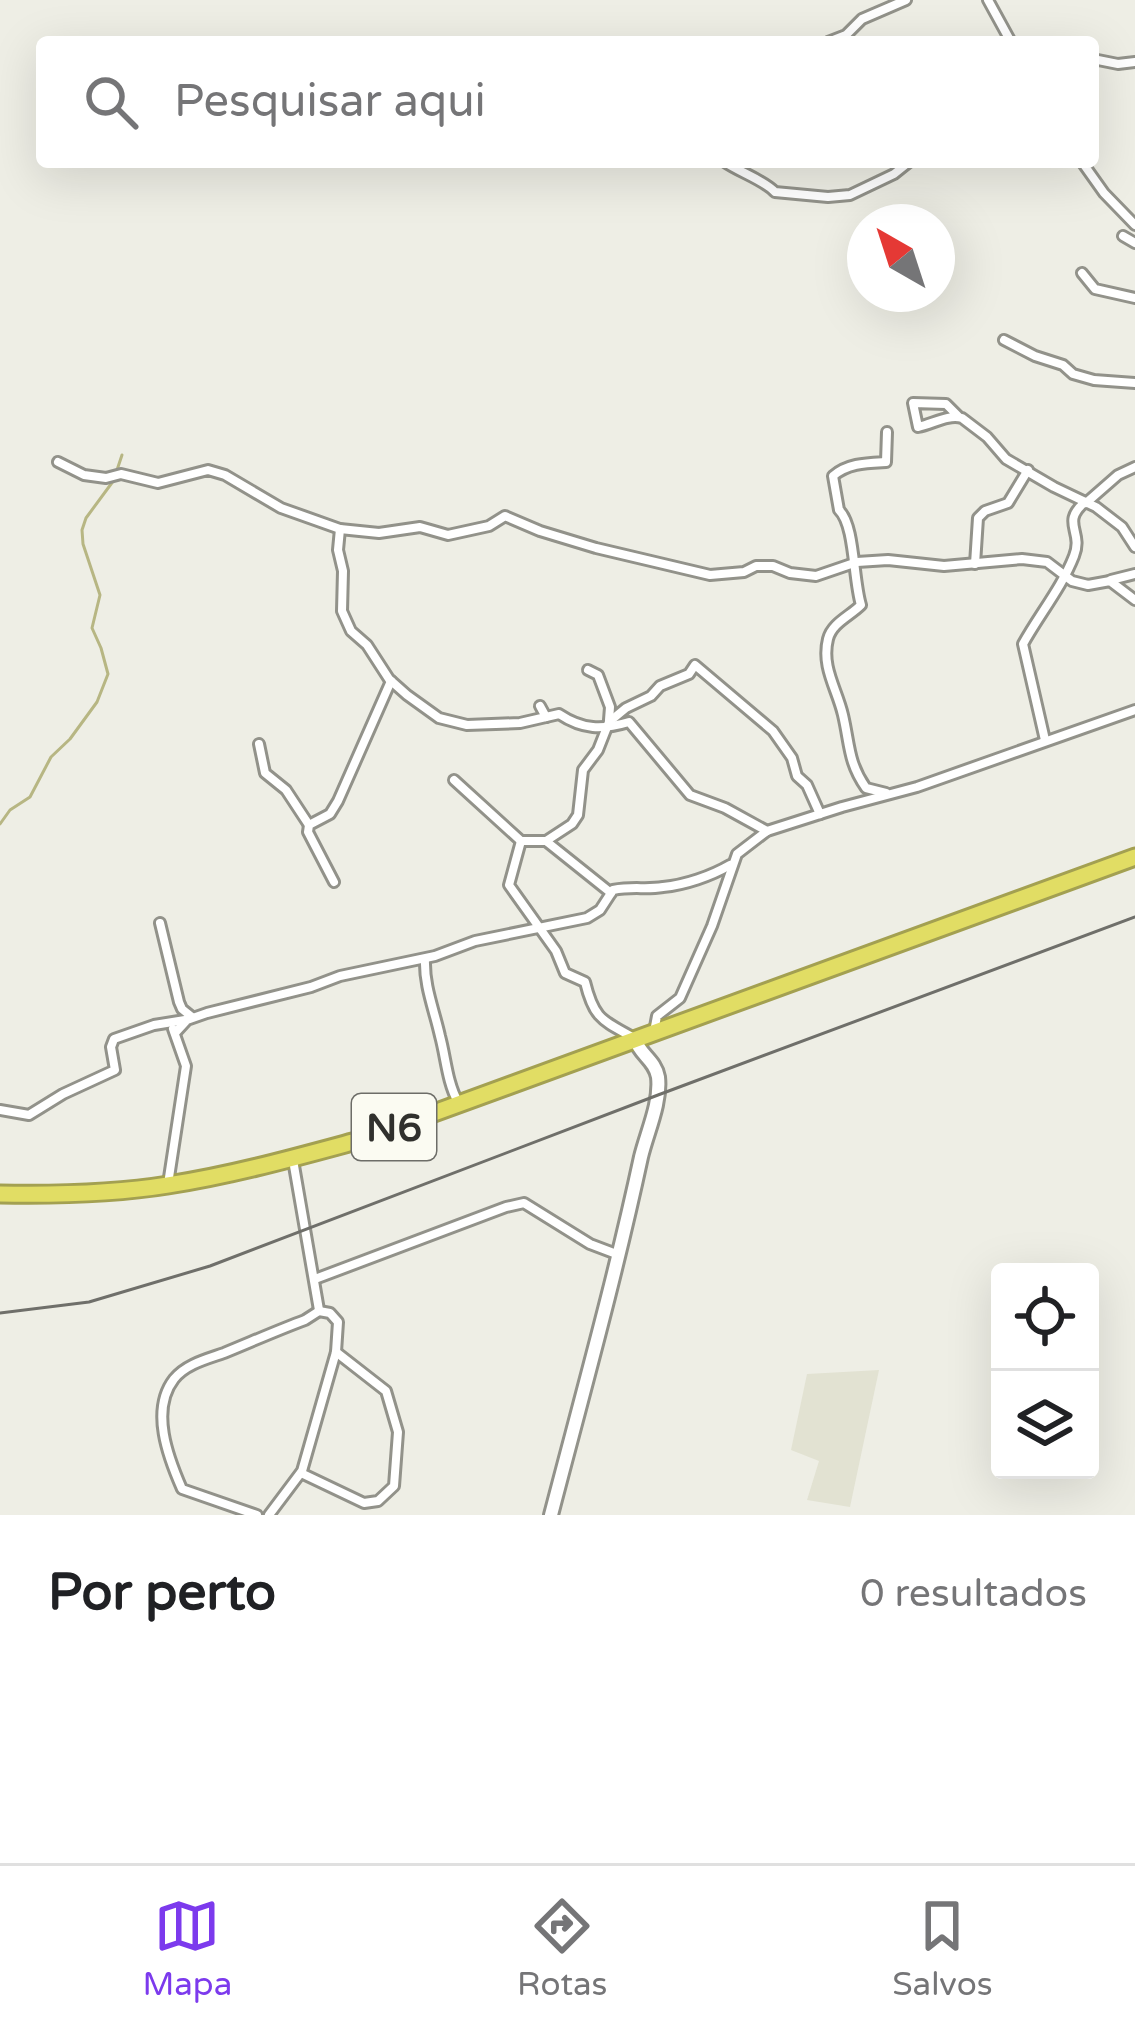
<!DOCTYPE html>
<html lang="pt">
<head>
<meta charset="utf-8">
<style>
	body { margin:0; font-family:"Varela Round",sans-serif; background:#f2f2f2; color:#202124 }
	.controls { position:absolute; right:36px; bottom:36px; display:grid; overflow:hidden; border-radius:12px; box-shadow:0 12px 48px #0002 }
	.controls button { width:108px; height:108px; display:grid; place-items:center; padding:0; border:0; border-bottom:3px solid #e0e0e0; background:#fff; color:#202124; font:60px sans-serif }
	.compass { position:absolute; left:847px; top:204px; width:108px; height:108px; border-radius:50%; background:#fff; box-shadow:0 12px 48px #0002; rotate:321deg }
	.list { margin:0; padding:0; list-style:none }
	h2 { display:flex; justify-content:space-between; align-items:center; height:156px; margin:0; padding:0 48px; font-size:51px }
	h2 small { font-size:39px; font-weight:400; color:#757577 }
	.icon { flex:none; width:66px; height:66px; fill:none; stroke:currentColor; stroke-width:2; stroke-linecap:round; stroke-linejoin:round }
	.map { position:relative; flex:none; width:1135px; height:1515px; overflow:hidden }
	.search { position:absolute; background:#fff; box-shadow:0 12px 48px #0002; left:36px; right:36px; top:36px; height:132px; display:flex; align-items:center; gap:30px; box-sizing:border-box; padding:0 42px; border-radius:12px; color:#757577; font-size:45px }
	.sheet { height:348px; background:#fff }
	nav { display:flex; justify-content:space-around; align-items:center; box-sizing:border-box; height:168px; border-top:3px solid #e0e0e0; background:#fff; font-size:33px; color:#757577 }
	nav a { display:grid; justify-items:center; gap:6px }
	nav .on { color:#7c3aed }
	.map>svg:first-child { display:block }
</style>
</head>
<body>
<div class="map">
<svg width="1135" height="1515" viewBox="0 0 1135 1515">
	<rect width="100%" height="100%" fill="#eeeee5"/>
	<polygon fill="#e2e2d2" points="879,1370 850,1507 807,1500 819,1461 791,1450 807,1374"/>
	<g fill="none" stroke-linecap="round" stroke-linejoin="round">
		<g stroke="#b7b683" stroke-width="3">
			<polyline points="117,470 122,455"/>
			<polyline points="0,824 10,810 30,797 51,757 70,739 97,702 108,674 101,648 92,628 100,595 83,544 82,530 86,518 114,480"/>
		</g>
		<defs>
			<g id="street">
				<polyline points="988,0 1011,42"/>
				<polyline points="828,42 846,35 862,19 906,0"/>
				<polyline points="1093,59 1118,64 1135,62"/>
				<path d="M725 162C739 172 764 180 775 192L828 197 850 195 894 174 909 162"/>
				<polyline points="1082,162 1104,193 1135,225"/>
				<polyline points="1123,236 1135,243"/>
				<polyline points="1082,273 1095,289 1135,298"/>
				<polyline points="1004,340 1035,356 1063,365 1073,374 1094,380 1135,383"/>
				<path d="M959 417 946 404 913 403 918 427C933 424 948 414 962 418L987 437 1006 459 1054 487 1096 507 1122 527 1135 547"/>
				<polyline points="58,462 84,475 106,478 121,474 158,483 208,470 225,475 281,508 340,529 379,533 420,527 448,535 489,526 505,516 540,531 596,548 710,575 744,572 756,566 773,566 790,573 816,576 857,562 888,560 944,566 1022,559 1047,562 1072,581 1088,585 1110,581 1135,600"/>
				<polyline points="1086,503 1118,475 1135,467"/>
				<path d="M340 529 338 550 343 571 342 611 351 631 367 645 389 679 407 695 439 718 467 725 520 723 559 714C583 730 602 730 629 722L690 795 725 808 767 831"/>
				<polyline points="975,564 978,518 985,511 1008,503 1028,470"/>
				<polyline points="1111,580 1135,574"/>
				<polyline points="588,670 598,675 610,707 609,720"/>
				<polyline points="540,706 546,717"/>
				<path d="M1045 740 1023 644C1039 615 1062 587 1074 556 1084 531 1060 523 1085 502"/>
				<polyline points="259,744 265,773 286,790 309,825"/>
				<polyline points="454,780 521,841 546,841 611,893"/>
				<path d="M886 793 866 788C848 762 850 745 843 715 837 689 821 667 828 639 832 623 850 616 861 605 853 579 855 525 839 510L833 476C848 463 867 463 886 462L887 432"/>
				<path d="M521 841 509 885 556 951 565 973 585 982C594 1019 602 1020 634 1038"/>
				<polyline points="546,841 572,824 578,815 583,770 598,750 609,722 626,708 651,696 660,686 689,674 695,665 773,731 792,758 797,776 807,785 820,814"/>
				<polyline points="334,882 308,832 309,825 330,814 338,801 391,681"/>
				<polyline points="160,923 179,1002 182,1009 192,1017"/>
				<path d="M425 959C424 986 434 1009 440 1036 446 1058 447 1082 458 1102"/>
				<polyline points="654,1032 657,1016 680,998 712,926 737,854 767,831 842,807 917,787 1135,710"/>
				<path d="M175 1033 187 1020 207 1013 311 987 340 976 435 956 475 941 587 918 600 910 613 890C634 886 645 890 663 887 685 885 711 876 730 865"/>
				<polyline points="0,1110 29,1115 63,1094 115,1070 111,1047 114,1039 154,1025 185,1020"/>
				<polyline points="293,1160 319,1310"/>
				<polyline points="168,1184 186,1066 173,1029"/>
				<polyline points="315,1279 506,1207 524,1203 590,1244 619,1255"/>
				<polyline points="301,1473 364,1503 378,1501 394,1486 398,1432 386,1391 336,1352"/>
				<path d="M257 1515 182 1489C168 1457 150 1410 174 1379 186 1364 207 1359 224 1353 251 1342 278 1330 305 1320L319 1311"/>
				<polyline points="269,1515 302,1471 336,1352 338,1322 330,1313 319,1311"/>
			</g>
			<path id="secondary" d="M551 1515C582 1396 615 1278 641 1157 647 1132 661 1103 658 1077 655 1060 640 1055 635 1039"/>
			<path id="highway" d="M0 1194C56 1195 113 1194 168 1185 233 1175 297 1157 360 1140L1135 857"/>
		</defs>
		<use href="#street" stroke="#92928a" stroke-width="14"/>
		<use href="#secondary" stroke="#92928a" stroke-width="18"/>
		<use href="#highway" stroke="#a3a051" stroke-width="21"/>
		<use href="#street" stroke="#fff" stroke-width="8"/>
		<use href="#secondary" stroke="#fff" stroke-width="12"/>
		<use href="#highway" stroke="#e1dd64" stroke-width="15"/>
		<polyline stroke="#6f6f6a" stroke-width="3" points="0,1313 89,1302 210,1266 658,1095 1135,917"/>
	</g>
	<g text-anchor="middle" stroke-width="12" stroke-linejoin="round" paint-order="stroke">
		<rect fill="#fbfbf2" stroke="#6d6d68" stroke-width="3" x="352" y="1094" width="84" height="66" rx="9"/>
		<g font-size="39" font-weight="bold" fill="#30302d">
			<text x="394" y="1141">N6</text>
		</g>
	</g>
</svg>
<div class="controls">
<button><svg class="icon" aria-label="locate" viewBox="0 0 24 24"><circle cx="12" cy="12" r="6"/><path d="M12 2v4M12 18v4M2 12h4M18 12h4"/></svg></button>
<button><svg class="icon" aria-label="layers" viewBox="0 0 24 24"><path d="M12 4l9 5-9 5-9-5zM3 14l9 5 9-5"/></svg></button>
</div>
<svg class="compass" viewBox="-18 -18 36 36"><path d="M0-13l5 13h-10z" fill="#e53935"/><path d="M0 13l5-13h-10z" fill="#757577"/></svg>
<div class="search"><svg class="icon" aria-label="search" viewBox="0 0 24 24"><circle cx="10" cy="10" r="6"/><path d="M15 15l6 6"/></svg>Pesquisar aqui</div>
</div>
<section class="sheet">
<h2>Por perto<small>0 resultados</small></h2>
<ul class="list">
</ul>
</section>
<nav>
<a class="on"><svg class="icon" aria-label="map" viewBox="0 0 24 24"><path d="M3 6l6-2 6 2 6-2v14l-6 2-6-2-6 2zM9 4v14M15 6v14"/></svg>Mapa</a>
<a><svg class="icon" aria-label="directions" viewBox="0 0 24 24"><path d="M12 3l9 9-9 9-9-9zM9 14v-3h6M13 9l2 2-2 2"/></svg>Rotas</a>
<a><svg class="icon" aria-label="saved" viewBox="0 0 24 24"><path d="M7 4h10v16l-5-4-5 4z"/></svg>Salvos</a>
</nav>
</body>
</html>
